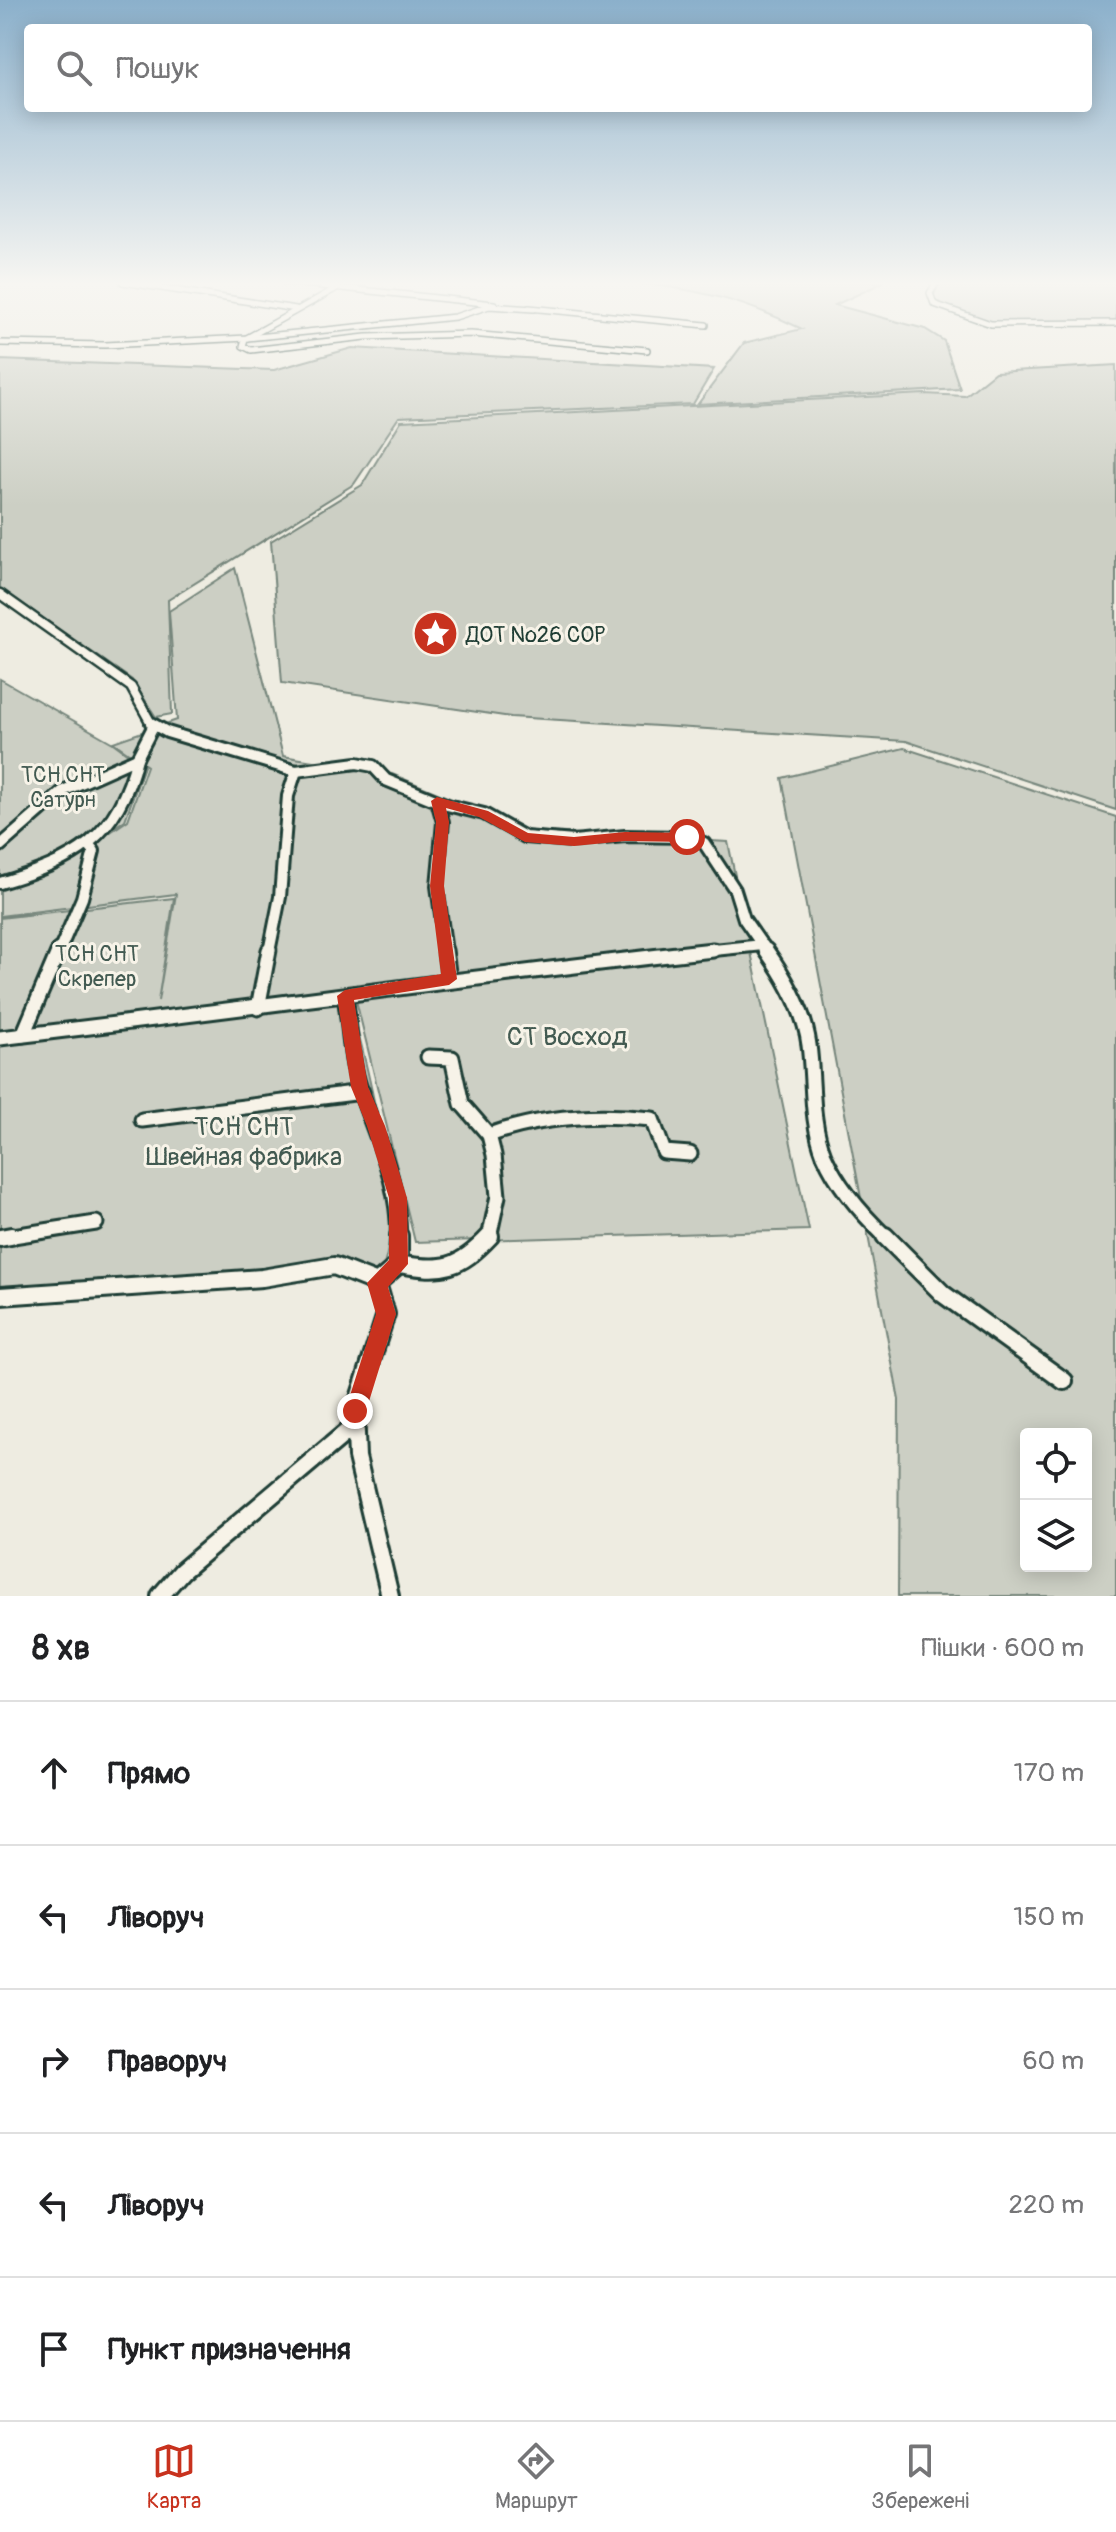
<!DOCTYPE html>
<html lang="uk">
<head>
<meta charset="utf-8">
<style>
	body { margin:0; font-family:Pangolin,sans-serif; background:#f2f2f2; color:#202124 }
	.controls { position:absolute; right:24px; bottom:24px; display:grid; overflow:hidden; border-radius:8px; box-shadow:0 4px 20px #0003 }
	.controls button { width:72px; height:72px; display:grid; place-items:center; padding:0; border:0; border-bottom:2px solid #e0e0e0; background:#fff; color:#202124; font:40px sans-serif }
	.stop { position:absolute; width:24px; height:24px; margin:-18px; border:6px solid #c8321e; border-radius:50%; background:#fff }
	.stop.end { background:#c8321e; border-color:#fff; box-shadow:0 2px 8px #0008 }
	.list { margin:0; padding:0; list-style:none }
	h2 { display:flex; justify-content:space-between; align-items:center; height:104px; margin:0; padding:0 32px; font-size:34px }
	h2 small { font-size:26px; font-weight:400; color:#757577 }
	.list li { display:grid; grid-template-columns:52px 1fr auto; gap:24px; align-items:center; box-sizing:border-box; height:144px; padding:0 32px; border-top:2px solid #e0e0e0 }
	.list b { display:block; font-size:30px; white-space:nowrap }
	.list em { font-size:26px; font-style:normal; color:#757577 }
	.icon { flex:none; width:44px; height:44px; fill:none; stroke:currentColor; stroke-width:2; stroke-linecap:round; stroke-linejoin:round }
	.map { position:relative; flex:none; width:1116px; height:1596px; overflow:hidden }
	.search { position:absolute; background:#fff; box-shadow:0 4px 20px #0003; left:24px; right:24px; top:24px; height:88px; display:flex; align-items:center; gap:20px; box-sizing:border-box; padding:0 28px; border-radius:8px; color:#757577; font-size:30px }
	.sheet { height:824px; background:#fff }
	nav { display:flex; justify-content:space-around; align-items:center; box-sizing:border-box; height:112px; border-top:2px solid #e0e0e0; background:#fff; font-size:22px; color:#757577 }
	nav a { display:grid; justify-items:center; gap:4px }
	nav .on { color:#c8321e }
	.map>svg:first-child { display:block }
</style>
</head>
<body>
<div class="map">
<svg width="1116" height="1596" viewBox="0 0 1116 1596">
	<rect width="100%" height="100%" fill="#eeece1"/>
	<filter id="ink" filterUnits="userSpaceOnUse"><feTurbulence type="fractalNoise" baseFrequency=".0125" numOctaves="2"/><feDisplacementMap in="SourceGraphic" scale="16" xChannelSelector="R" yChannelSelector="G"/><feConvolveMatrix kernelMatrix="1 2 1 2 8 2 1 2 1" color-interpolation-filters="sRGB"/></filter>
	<g filter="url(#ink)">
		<g fill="#cccfc4" stroke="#76867c" stroke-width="2" fill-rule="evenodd">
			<path d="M623 282H884L835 305 925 329 944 341 960 389 698 404 744 343 802 329C741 299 690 287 623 282Z"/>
			<polygon points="940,282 1113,282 1116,284 1116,321 988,323 936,304 933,297"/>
			<polygon points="352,348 714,369 693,404 399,417 354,484 168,600 172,714 156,717 132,680 0,588 0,360 274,370"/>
			<polygon points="1116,365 1116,810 906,741 511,717 282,683 271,541 362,485 401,421 925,394 965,396 995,372"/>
			<polygon points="235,568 283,756 392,774 529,831 728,842 809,1230 415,1242 353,988 156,1011 155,1017 0,1036 0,918 174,898 158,1001 176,894 0,916 0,884 53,871 128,820 147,766 113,742 177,720 169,611"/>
			<polygon points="0,679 113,743 144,766 125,820 52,870 0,882"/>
			<path d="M904 748 1116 817V1596H898L899 1400 782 778ZM1026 1434H1086V1566H1026Z"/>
			<path d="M348 991C362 1048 413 1232 377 1278L270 1273 0 1293V1042Z"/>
		</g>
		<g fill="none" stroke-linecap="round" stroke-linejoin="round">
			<defs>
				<g id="street-far4">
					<polyline points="123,282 296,309"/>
					<polyline points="285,282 494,304"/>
					<polyline points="937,282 930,293 934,304 991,324 1116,323"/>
					<polyline points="335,289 245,339 243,346 251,350 366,337 471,334 647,350"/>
					<polyline points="529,308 706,325"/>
					<polyline points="0,343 105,345 247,338 455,317 489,306 534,309"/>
				</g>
				<polyline id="street-far3" points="0,594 131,687 152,725"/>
				<g id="street-far2">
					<polyline points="151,723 167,732 296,771 357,763 373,766 386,780 447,805 484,814 525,837 574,841 625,836 687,837 704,843 735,890 744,919 767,952"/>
					<polyline points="437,801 443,822 437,886 446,952"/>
					<polyline points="0,846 63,791 137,758 153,727"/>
					<path d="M0 883C75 861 118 838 137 758"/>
					<polyline points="59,952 82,898 94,851 90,846"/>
					<polyline points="269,952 280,897 288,796 296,771"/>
					<polyline points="694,952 763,945"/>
				</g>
				<g id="street-far1">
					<polyline points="445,950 449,979"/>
					<path d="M766 950C785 977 805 1012 809 1045 814 1081 810 1120 824 1155 837 1185 863 1215 887 1238"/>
					<path d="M345 996C350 1026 350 1060 360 1089 378 1144 398 1177 399 1238"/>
					<polyline points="258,1008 269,950"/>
					<polyline points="23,1035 59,950"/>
					<path d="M0 1038C238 1010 475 976 713 950"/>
					<polyline points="428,1057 452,1058 462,1104 489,1135 494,1155 498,1196 489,1238"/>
					<polyline points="142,1120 362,1092"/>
					<path d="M489 1135C542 1116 596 1113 652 1119L664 1152 690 1154"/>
					<polyline points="0,1238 96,1223"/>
				</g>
				<g id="street">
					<polyline points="885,1236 943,1294 1064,1381"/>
					<polyline points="0,1238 11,1236"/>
					<path d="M399 1264C443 1272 459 1269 490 1236"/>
					<polyline points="377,1283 399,1264 399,1236"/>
					<polyline points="377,1283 386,1314 355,1411 357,1457 390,1596"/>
					<polyline points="0,1296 262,1278 334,1266 377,1283"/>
					<polyline points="160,1596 182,1571 356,1424"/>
				</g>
			</defs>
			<use href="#street-far4" stroke="#1f3d34" stroke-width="8"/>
			<use href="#street-far3" stroke="#1f3d34" stroke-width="13"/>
			<use href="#street-far2" stroke="#1f3d34" stroke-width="16"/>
			<use href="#street-far1" stroke="#1f3d34" stroke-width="19"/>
			<use href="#street" stroke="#1f3d34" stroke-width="22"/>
			<use href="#street-far4" stroke="#f7f3e8" stroke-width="5"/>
			<use href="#street-far3" stroke="#f7f3e8" stroke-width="8"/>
			<use href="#street-far2" stroke="#f7f3e8" stroke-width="10"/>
			<use href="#street-far1" stroke="#f7f3e8" stroke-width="13"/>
			<use href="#street" stroke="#f7f3e8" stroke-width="16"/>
		</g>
	</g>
	<linearGradient id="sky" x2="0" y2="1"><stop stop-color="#8bb0cb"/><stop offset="0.56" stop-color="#f7f6f2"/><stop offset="1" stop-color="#f7f6f2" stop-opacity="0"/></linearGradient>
	<rect width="1116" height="506" fill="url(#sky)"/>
	<polygon fill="#c8321e" points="437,797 488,811 528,833 574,837 625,832 687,833 694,837 687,842 625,841 574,846 525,842 479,817 446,808 449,822 444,886 457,979 449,985 354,1000 368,1087 385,1126 407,1198 408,1264 388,1287 396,1314 366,1411 363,1419 355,1422 348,1419 345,1411 376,1314 367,1283 389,1260 389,1198 367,1126 351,1087 337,996 345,990 441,974 430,886 436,822 431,801"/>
	<defs>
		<symbol id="sight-disc" viewBox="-11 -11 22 22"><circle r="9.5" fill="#c8321e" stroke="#f7f3e8"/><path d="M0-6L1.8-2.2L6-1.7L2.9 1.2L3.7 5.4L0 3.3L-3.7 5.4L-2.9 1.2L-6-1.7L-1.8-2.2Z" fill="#fff"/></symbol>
	</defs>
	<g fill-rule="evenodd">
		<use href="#sight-disc" x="410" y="608" width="51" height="51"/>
	</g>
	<g text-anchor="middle" stroke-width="6" stroke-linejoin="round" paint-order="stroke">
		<g font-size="22" fill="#1f3d34" stroke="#f7f3e8" text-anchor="start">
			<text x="466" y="642">ДОТ №26 СОР</text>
		</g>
		<g font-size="22" fill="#425a51" stroke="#f7f3e8">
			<text x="63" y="782">ТСН СНТ<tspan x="63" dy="25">Сатурн</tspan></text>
			<text x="97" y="961">ТСН СНТ<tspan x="97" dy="25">Скрепер</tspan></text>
		</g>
		<g font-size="26" fill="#425a51" stroke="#f7f3e8">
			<text x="567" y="1045">СТ Восход</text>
			<text x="244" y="1135">ТСН СНТ<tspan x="244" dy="30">Швейная фабрика</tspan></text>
		</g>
	</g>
</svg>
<div class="controls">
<button><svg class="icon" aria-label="locate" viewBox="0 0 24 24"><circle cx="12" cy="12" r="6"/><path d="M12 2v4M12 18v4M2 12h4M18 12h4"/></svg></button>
<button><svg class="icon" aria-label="layers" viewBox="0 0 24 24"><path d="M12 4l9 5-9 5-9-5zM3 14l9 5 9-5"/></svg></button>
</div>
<div class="stop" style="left:687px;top:837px"></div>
<div class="stop end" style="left:355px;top:1411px"></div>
<div class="search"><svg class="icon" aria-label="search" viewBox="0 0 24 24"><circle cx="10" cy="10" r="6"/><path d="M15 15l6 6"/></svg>Пошук</div>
</div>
<section class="sheet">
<h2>8 хв<small>Пішки · 600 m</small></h2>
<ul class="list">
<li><svg class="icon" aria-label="ahead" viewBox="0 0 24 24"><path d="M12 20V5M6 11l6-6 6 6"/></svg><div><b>Прямо</b></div><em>170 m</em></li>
<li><svg class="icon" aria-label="left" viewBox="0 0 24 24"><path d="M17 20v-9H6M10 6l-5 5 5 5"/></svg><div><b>Ліворуч</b></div><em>150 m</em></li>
<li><svg class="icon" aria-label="right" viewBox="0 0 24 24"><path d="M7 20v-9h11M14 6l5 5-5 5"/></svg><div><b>Праворуч</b></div><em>60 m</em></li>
<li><svg class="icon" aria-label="left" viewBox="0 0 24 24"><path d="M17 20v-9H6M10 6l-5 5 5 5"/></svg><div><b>Ліворуч</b></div><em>220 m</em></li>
<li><svg class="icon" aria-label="arrive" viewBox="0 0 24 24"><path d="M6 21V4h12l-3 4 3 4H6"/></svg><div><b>Пункт призначення</b></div></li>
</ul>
</section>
<nav>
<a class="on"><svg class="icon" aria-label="map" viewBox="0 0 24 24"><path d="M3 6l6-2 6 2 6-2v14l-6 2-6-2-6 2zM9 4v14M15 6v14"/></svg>Карта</a>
<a><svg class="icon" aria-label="directions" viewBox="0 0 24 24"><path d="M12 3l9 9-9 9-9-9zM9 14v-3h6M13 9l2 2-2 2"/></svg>Маршрут</a>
<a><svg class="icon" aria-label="saved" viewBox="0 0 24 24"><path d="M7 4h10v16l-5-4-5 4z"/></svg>Збережені</a>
</nav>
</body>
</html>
